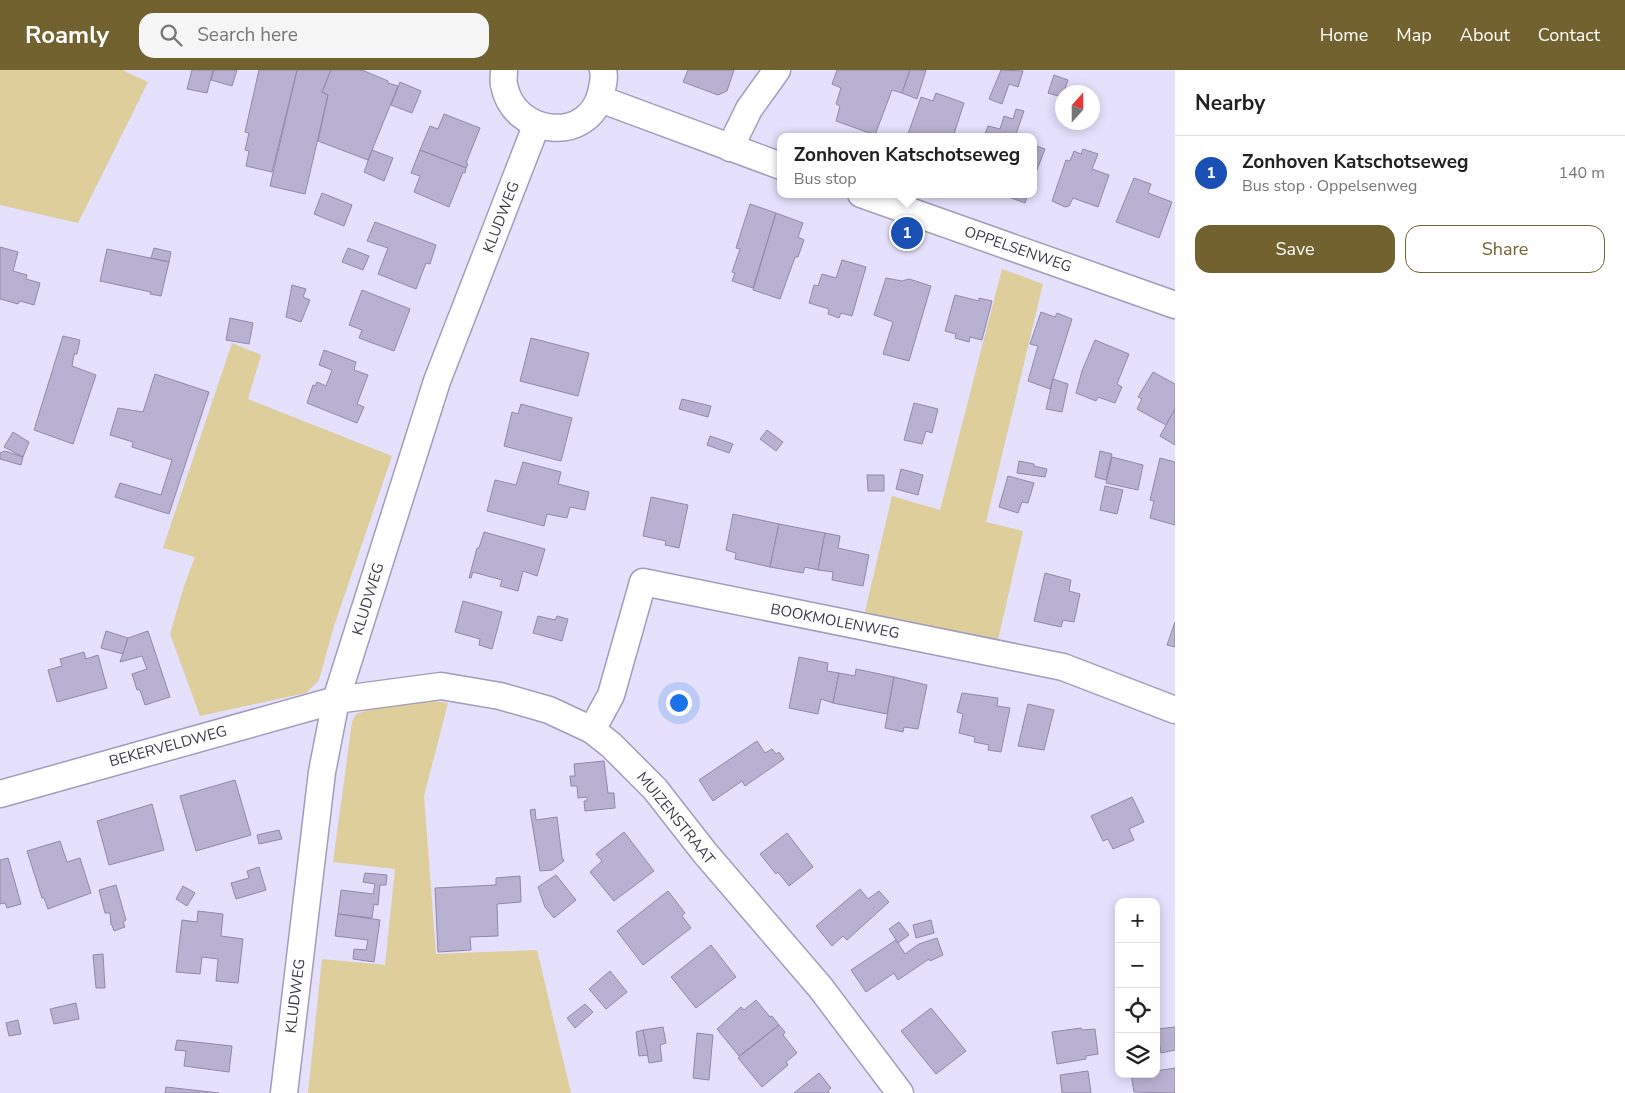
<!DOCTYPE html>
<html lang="en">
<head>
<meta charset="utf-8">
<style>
	body { margin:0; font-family:"Nunito Sans",sans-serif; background:#f6f6f6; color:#222 }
	.controls { position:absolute; right:15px; bottom:15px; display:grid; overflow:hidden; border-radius:10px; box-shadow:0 2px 12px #0003 }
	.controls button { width:45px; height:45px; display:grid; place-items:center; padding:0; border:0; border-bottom:1px solid #e0e0e0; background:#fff; color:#222; font:25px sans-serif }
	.compass { position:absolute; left:1055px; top:15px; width:45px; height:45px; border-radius:50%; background:#fff; box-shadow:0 2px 12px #0003; rotate:21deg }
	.you { position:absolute; left:678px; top:632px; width:18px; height:18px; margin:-12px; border:4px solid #fff; border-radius:50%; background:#1a73e8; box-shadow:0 0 0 8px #1a73e833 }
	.badge { display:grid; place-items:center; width:32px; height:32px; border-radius:50%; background:#716230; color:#fff; font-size:16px; font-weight:700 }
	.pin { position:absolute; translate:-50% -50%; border:2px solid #fff; box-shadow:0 1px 5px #0006 }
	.popup { position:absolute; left:777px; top:63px; width:260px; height:65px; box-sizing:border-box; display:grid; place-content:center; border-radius:10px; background:#fff; filter:drop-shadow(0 1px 4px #0005); font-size:16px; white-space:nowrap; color:#767676 }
	.popup b { font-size:19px; color:#222 }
	.popup::after { content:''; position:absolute; left:50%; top:100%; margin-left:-10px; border:10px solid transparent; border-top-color:#fff }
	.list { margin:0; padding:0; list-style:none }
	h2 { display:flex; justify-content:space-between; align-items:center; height:65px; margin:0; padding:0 20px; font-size:21px }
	h2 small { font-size:16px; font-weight:400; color:#767676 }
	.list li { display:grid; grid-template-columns:32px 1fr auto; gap:15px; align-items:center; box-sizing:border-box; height:75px; padding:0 20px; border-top:1px solid #e0e0e0 }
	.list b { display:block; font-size:19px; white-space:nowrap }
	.list p { margin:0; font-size:16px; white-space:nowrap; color:#767676 }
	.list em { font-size:16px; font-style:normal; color:#767676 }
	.actions { display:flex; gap:10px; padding:15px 20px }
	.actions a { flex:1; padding:11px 0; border:1px solid #716230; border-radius:15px; text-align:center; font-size:18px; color:#716230 }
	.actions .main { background:#716230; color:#fff }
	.icon { flex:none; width:28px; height:28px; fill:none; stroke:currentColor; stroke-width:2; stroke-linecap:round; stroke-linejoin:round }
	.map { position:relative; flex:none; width:1175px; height:1023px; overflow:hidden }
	header { display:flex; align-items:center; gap:30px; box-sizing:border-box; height:70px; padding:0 25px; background:#716230; color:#fff }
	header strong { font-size:24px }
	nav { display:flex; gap:28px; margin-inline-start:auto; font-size:18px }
	.search { width:350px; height:45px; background:#f6f6f6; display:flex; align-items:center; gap:12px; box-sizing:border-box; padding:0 18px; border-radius:15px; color:#767676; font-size:19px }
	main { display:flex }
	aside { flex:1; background:#fff }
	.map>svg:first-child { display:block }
</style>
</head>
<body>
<header>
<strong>Roamly</strong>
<div class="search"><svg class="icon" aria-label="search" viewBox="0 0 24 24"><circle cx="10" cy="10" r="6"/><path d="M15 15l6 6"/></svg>Search here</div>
<nav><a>Home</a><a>Map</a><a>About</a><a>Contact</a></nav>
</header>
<main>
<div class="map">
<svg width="1175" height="1023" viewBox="0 0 1175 1023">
	<rect width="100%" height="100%" fill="#e5e0fb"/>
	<g fill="#dece9c">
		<polygon points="0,0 122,0 148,12 78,153 0,135"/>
		<polygon points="1002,199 1043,214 986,452 1023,461 997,574 864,546 892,426 940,440"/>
		<polygon points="232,273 261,285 248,329 392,386 334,556 319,610 306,623 200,646 170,564 184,516 195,487 163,478"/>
		<polygon points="433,631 448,633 424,726 436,884 537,880 571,1023 308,1023 322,889 385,895 395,799 333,792 352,652 356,644 371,639 397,635"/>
	</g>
	<g fill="#b8b1d1" stroke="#9089a8">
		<polygon points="192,0 213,0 207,23 187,19"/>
		<polygon points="214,0 237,0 232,16 211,10"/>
		<polygon points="297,0 331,0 322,22 328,25 305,124 270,116"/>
		<polygon points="297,0 272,102 246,96 249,81 245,80 249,63 245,62 259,0"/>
		<polygon points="331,0 362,0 388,11 388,13 398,16 368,90 318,71 328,25 322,22"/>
		<polygon points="688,0 734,0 727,21 718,25 683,12"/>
		<polygon points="837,0 910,0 902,23 892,20 875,65 836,51 840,36 836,34 841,18 832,14"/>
		<polygon points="910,0 926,0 917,29 902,23"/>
		<polygon points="1001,0 1023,1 1018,17 1009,14 1002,34 989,29"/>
		<polygon points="1054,5 1068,10 1062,27 1048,23"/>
		<polygon points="400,12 421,21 412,43 391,35"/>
		<polygon points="936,23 964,33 953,67 907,67 921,27 933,31"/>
		<polygon points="1016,39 1024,41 1015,67 984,67 988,56 1000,59 1004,46 1013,49"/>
		<polygon points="444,44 480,58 466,93 468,94 466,98 420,80 430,56 438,59"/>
		<polygon points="1033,75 1045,79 1033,110"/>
		<polygon points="1083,79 1098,84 1092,99 1109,105 1098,137 1073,128 1069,136 1065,137 1052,131 1066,90 1070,91 1074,81 1081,84"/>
		<polygon points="372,80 393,88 384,111 364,102"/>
		<polygon points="420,80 466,98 465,103 463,102 449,137 414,122 420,106 411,103"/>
		<polygon points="1134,108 1151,114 1148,123 1172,132 1159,168 1116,152"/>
		<polygon points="322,123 352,135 344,156 314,144"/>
		<polygon points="1001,124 1028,124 1025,133"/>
		<polygon points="750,134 776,143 753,218 732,211 735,203 732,202 740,179 736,178"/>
		<polygon points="776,143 803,153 798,167 804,170 798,187 795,187 780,229 753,220"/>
		<polygon points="375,152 436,175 430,194 426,193 416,219 378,204 388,178 367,171"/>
		<polygon points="0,177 18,182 13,201 27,205 26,209 40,213 34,235 20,231 18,234 0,229"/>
		<polygon points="154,178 171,182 169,192 151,188"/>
		<polygon points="348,178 369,186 363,200 342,192"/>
		<polygon points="107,179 169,192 161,226 150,224 151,222 100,211"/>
		<polygon points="842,190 866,197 852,246 841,243 839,248 828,244 829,239 809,233 814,215 818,216 822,204 836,208"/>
		<polygon points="886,208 902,211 909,209 931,216 909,291 883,284 893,252 874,245"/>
		<polygon points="292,215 306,219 303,227 310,230 301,252 286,247"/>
		<polygon points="362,220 410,239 394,281 359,268 362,260 349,255"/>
		<polygon points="955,225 979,231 979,228 992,231 982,270 970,267 969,272 955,268 956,264 945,261"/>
		<polygon points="1041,242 1055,247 1057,243 1072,249 1050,319 1028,311 1038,276 1030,274"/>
		<polygon points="230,248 253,253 249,274 226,270"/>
		<polygon points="63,266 80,270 77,284 74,284 72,296 96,305 73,374 34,360"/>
		<polygon points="531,268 589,283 578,326 520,311"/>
		<polygon points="1095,270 1129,284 1117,314 1122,317 1115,333 1098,327 1096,331 1076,323 1082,301"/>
		<polygon points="324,280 356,292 354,300 368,305 357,334 364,337 357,353 307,333 313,315 315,316 317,312 326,316 332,300 319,295"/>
		<polygon points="1153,302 1175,314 1175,339 1166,355 1137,339 1142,329 1138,327"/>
		<polygon points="155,304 209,322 169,444 115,427 120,413 161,425 172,390 132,377 133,372 110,365 118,338 143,342"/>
		<polygon points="1053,309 1068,314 1062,342 1046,339"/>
		<polygon points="682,329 711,336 708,347 679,339"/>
		<polygon points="914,333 938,339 932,363 926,361 922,374 904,370"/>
		<polygon points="521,334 572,348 561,391 504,376 512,342 518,344"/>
		<polygon points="1175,339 1175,375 1160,366"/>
		<polygon points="767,360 783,372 776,381 760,369"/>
		<polygon points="13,362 29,372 23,387 4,377"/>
		<polygon points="710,366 733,374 729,383 707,375"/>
		<polygon points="5,381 23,387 21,395 0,389 0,383"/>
		<polygon points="1100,381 1112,384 1106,410 1095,407"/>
		<polygon points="1112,387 1143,395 1138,420 1106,413"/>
		<polygon points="1160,388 1175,392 1175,455 1150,448 1154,431 1150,430"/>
		<polygon points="1019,391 1034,394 1034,396 1047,399 1045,407 1017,403"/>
		<polygon points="523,392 561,402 558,414 589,422 585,440 570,437 567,448 547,444 544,456 487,441 495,410 516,415"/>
		<polygon points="901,399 923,405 918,425 896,419"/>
		<polygon points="867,405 884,405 884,421 868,421"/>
		<polygon points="1008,406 1034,413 1028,433 1022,432 1018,443 999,437"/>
		<polygon points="1105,416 1123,420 1117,444 1100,440"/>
		<polygon points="651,427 688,435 679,478 665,475 666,471 643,466"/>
		<polygon points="733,444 779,454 770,497 735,489 736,483 726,480"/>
		<polygon points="779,454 825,463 818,500 805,497 803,503 770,497"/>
		<polygon points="484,462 545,479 537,506 523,501 518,521 500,516 502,510 473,502 471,508 469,508 477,478 479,478"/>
		<polygon points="825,463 840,466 838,478 869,485 863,516 832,510 833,502 818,500"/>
		<polygon points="1045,503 1071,510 1069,521 1080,524 1074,552 1063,550 1061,557 1034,551"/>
		<polygon points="463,531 502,542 492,579 479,575 480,569 455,562"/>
		<polygon points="538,546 555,550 557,546 568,549 562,571 533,563"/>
		<polygon points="1175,552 1175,577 1167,575"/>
		<polygon points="106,561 128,568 123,584 101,578"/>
		<polygon points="148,561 170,627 145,635 140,620 137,620 132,604 147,599 142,586 120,592 128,568"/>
		<polygon points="84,582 86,589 98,585 107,618 57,632 48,600 62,596 60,589"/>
		<polygon points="799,587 828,593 827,601 839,603 833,633 821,629 818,644 789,638"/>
		<polygon points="856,599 894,607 887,644 833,633 839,603 855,606"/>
		<polygon points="894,607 927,615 918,659 904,657 903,662 885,658"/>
		<polygon points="962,623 998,628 997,636 1010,638 1001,682 988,680 989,675 974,672 975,667 959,663 963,644 957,642"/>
		<polygon points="1028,634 1054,640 1044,680 1018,676"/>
		<polygon points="757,671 765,683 772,679 776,684 779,682 784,689 745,716 742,711 713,731 699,710"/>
		<polygon points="604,691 608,723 614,723 615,738 585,741 584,731 587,731 587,727 578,728 577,716 571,716 570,706 575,706 574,694"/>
		<polygon points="235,710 251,765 196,781 180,726"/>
		<polygon points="1132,727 1144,752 1129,759 1134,770 1113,779 1108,769 1103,771 1091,746"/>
		<polygon points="152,734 164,780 109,795 97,751"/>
		<polygon points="535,739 536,750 557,747 562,787 564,791 552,800 540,801 530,740"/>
		<polygon points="279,760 282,769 259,774 257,765"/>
		<polygon points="624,762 654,801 614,831 590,802 602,791 596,784"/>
		<polygon points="787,763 813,797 789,816 778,802 776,804 760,784"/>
		<polygon points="60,771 67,792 80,788 91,823 48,839 44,828 42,828 27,781"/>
		<polygon points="8,788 21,834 7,838 5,833 0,834 0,790"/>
		<polygon points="259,797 266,820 236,829 231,813 249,808 247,801"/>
		<polygon points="365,803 387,805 386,815 380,815 378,835 374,834 372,848 338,844 341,820 373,824 375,814 363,812"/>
		<polygon points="556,805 576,830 554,848 545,837 538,817"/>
		<polygon points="520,806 521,832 497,834 498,866 470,867 471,880 438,882 435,818 496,815 496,808"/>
		<polygon points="116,815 126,850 123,852 125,857 114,861 112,855 111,855 110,843 105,843 99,820"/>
		<polygon points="183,816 195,823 187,836 176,829"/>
		<polygon points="860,819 868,829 879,821 889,832 847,870 843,866 832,876 816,856"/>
		<polygon points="668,821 685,843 682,846 691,858 643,895 617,861"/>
		<polygon points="198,841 223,844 221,866 243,869 238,913 216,911 218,889 202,887 200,904 176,902 182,850 197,852"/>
		<polygon points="338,844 380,850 374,892 353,889 354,879 366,880 368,870 335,866"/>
		<polygon points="931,850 934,863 916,868 913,855"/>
		<polygon points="899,852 909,865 898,873 889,859"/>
		<polygon points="937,868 943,885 930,891 929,889 898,910 894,903 866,922 851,900 896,870 905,884 919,874"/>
		<polygon points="711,875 736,907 696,938 671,907"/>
		<polygon points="103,884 105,918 96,918 93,885"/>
		<polygon points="610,901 627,922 606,939 589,919"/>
		<polygon points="756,930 770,947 772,946 779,955 739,986 717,959 741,937 744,940"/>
		<polygon points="76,933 79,949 54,954 50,939"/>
		<polygon points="585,934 593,942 575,958 567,948"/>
		<polygon points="931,938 966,981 936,1004 901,961"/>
		<polygon points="18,950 21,964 9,966 6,953"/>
		<polygon points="779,955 785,962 783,965 797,983 786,992 788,995 762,1017 738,988"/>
		<polygon points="663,957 666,973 660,975 662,991 649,993 643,960"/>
		<polygon points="1175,957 1175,980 1161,983 1157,959"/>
		<polygon points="1081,958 1082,960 1095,959 1098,984 1086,986 1086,989 1057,994 1052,962"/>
		<polygon points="643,960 648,985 639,986 636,962"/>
		<polygon points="697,963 713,965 709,1010 693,1008"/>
		<polygon points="177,970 232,976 229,1002 184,996 186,981 175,980"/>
		<polygon points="1175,998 1175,1023 1134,1022 1131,1004 1156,1004 1156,1001"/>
		<polygon points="1088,1001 1091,1023 1062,1023 1060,1005"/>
		<polygon points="819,1003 831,1018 828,1021 829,1023 794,1023"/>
		<polygon points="166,1017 219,1023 165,1023"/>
	</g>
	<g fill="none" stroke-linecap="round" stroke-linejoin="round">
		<defs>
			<g id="minor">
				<path d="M504 0C504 5 503 11 504 15 514 67 589 74 601 23 603 14 605 8 603 0"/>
				<polyline points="600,29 781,96"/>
				<polyline points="730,78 749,39 777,0"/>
				<polyline points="861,124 1175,235"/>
				<polyline points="592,660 611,625 643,512 1063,597 1175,640"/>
				<polyline points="0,724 336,630 441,616 500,626 549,640 592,660 611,675 655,719 705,783 820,917 900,1023"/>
				<polyline points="284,1023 322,702 336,630 437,311 536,56"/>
			</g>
		</defs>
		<use href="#minor" stroke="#a39cbc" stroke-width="29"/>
		<use href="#minor" stroke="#fff" stroke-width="26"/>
	</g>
	<g text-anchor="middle" stroke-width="4.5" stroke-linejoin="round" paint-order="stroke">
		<g font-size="15" fill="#3d3a47" stroke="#fff">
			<text transform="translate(501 147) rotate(-69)" y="5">KLUDWEG</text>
			<text transform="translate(1018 179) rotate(19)" y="5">OPPELSENWEG</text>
			<text transform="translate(368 529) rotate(-73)" y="5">KLUDWEG</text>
			<text transform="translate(835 551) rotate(11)" y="5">BOOKMOLENWEG</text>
			<text transform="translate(168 676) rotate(-15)" y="5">BEKERVELDWEG</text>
			<text transform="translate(676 748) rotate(51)" y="5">MUIZENSTRAAT</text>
			<text transform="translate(295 926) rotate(-83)" y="5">KLUDWEG</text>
		</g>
	</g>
</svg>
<div class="controls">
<button>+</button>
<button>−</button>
<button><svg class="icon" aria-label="locate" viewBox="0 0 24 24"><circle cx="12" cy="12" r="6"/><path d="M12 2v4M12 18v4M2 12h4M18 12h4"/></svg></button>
<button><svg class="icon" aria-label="layers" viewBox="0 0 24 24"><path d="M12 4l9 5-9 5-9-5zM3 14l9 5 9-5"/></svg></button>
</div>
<svg class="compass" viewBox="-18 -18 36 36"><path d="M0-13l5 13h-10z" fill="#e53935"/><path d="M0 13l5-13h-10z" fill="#767676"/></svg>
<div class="you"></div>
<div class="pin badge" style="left:907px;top:163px;background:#1a4fb4">1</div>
<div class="popup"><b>Zonhoven Katschotseweg</b>Bus stop</div>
</div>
<aside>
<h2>Nearby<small></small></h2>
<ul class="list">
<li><span class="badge" style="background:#1a4fb4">1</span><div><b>Zonhoven Katschotseweg</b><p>Bus stop · Oppelsenweg</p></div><em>140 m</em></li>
</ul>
<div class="actions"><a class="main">Save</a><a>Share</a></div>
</aside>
</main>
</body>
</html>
